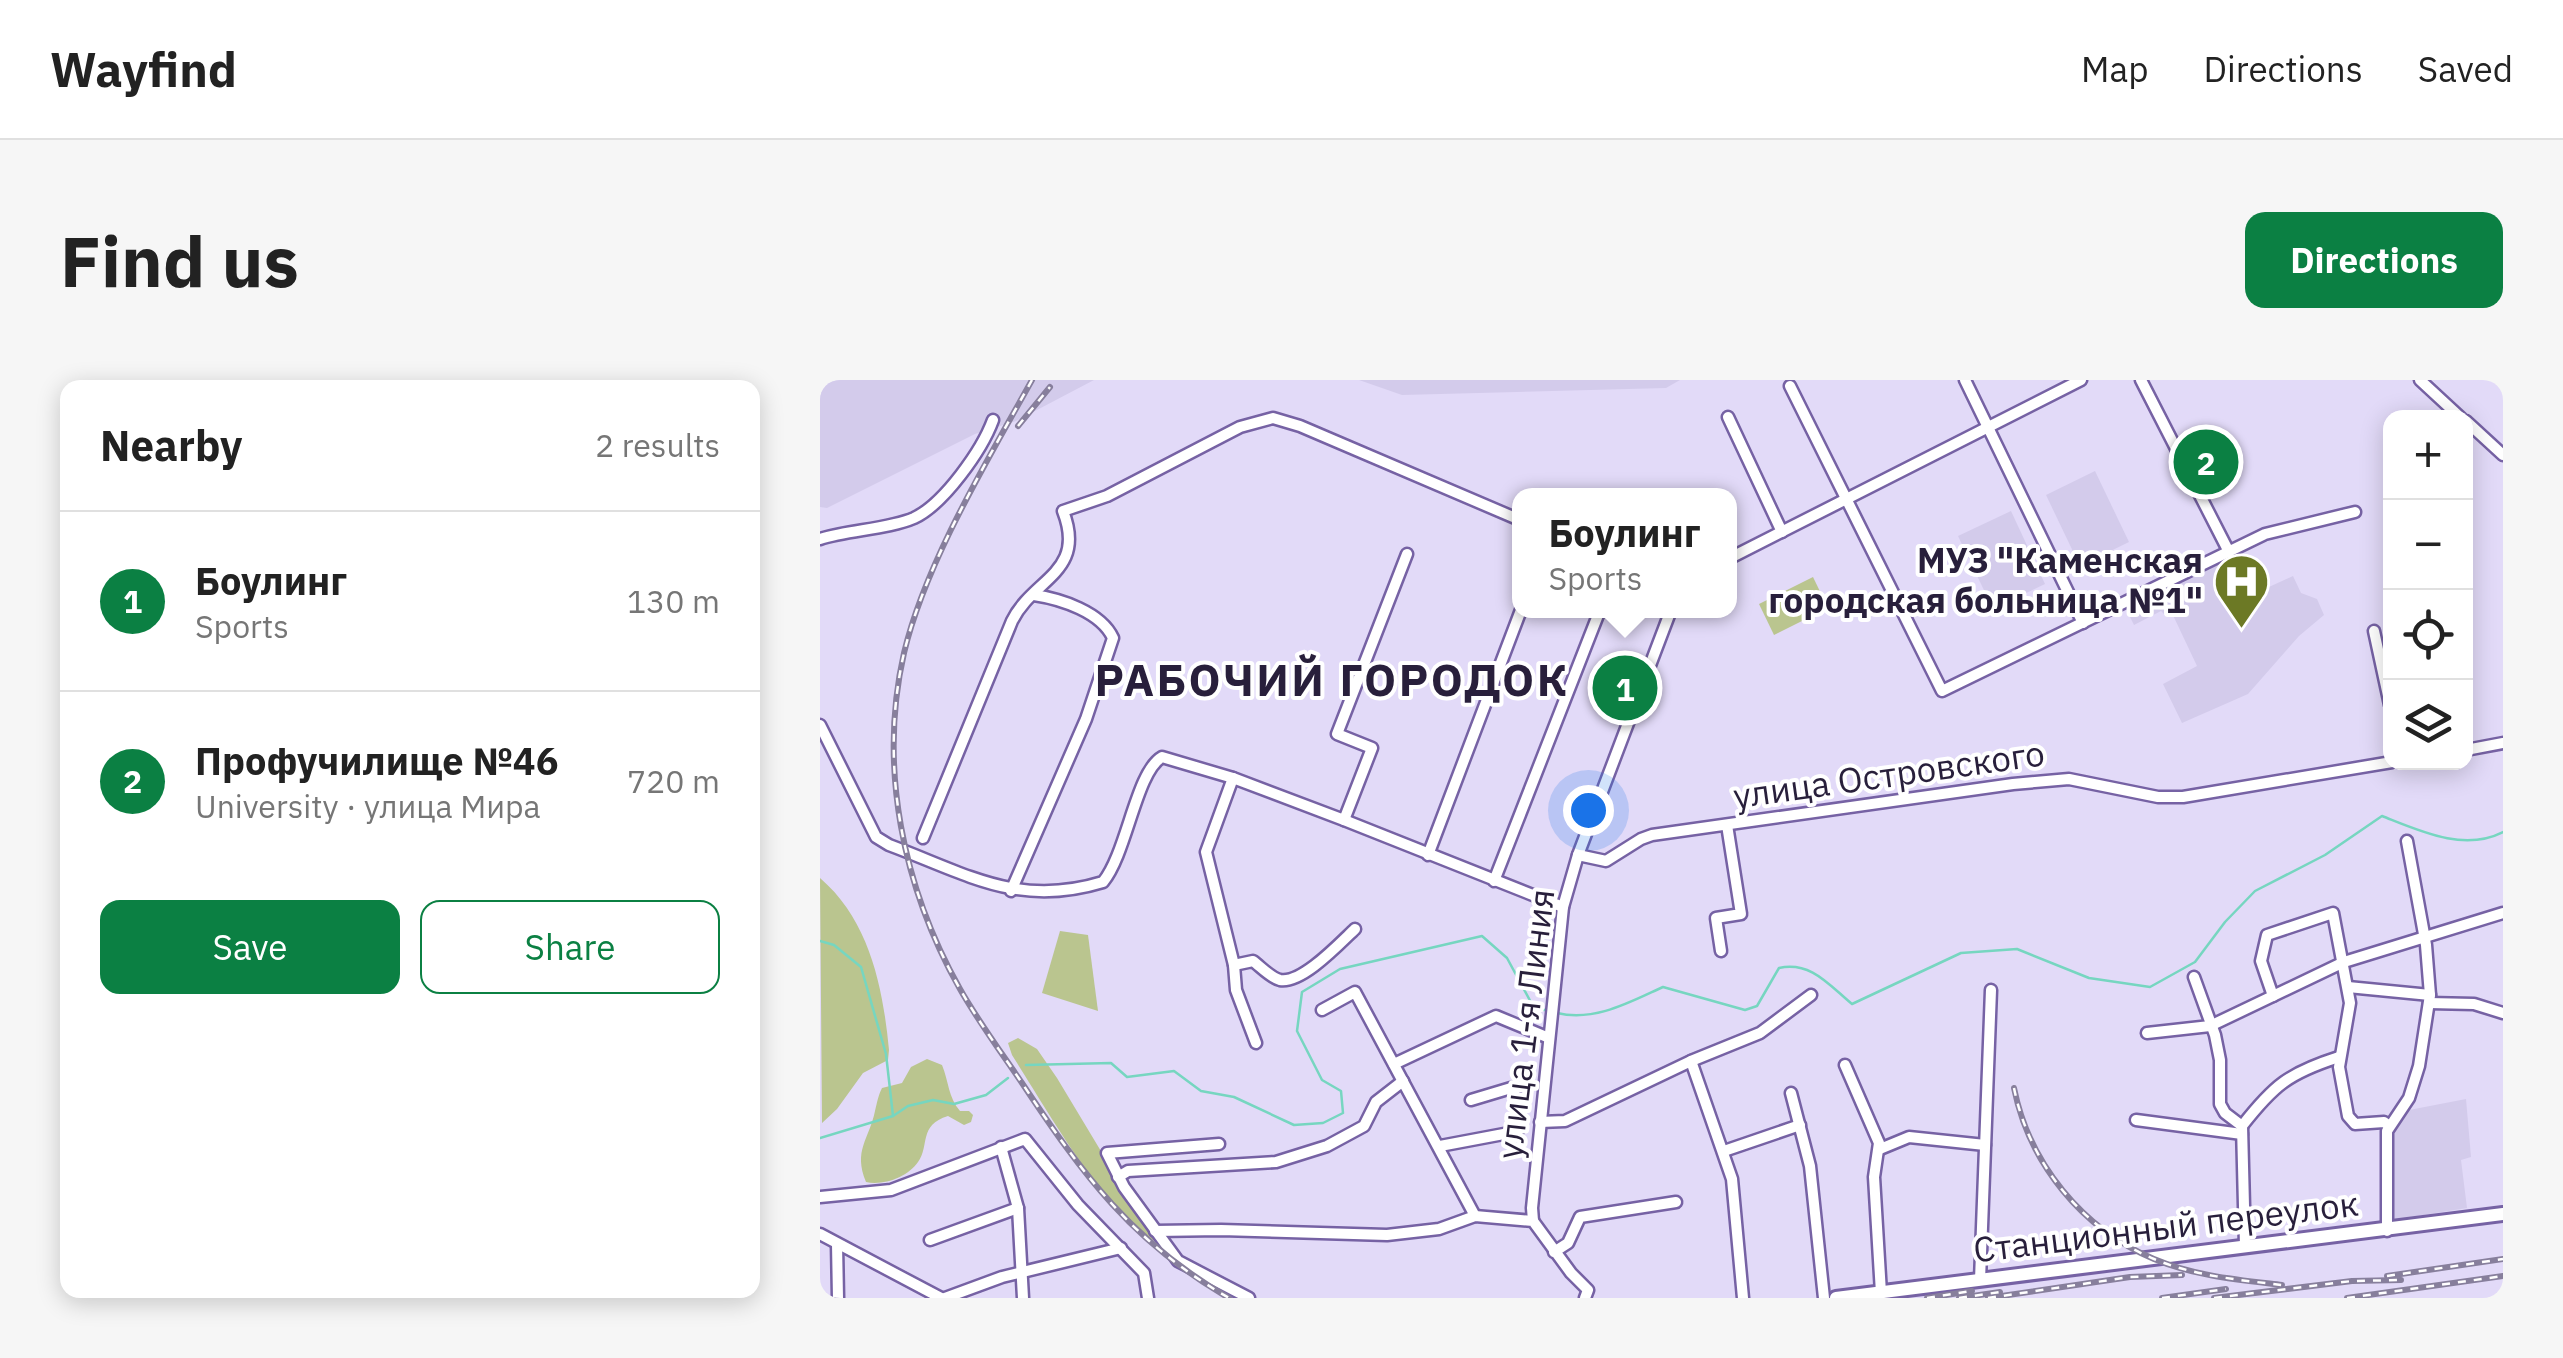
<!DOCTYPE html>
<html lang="en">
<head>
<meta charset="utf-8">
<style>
	body { margin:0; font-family:"IBM Plex Sans",sans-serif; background:#f6f6f6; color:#222 }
	.controls { position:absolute; right:30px; top:30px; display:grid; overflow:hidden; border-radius:20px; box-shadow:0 5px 25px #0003 }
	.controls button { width:90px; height:90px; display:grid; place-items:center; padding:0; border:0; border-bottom:2px solid #e0e0e0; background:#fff; color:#222; font:50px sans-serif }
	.you { position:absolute; left:768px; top:430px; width:35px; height:35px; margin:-25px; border:8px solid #fff; border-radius:50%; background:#1a73e8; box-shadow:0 0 0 15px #1a73e833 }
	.badge { display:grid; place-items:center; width:65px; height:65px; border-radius:50%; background:#0b8043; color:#fff; font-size:32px; font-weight:700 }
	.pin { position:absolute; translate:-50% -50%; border:5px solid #fff; box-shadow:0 2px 10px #0006 }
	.popup { position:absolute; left:692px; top:108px; width:225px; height:130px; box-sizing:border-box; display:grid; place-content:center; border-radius:20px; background:#fff; filter:drop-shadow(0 2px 8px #0005); font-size:32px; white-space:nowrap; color:#767676 }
	.popup b { font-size:38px; color:#222 }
	.popup::after { content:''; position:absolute; left:50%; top:100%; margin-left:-20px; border:20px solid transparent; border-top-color:#fff }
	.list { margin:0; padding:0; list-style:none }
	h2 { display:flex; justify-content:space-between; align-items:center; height:130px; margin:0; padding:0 40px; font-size:42px }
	h2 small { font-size:32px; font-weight:400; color:#767676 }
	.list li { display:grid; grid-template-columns:65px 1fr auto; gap:30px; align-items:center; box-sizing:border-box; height:180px; padding:0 40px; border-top:2px solid #e0e0e0 }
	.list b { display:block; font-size:38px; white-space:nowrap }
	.list p { margin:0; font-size:32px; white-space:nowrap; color:#767676 }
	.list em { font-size:32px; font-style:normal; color:#767676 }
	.actions { display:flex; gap:20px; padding:30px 40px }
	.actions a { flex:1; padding:22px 0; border:2px solid #0b8043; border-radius:20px; text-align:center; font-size:35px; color:#0b8043 }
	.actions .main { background:#0b8043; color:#fff }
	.icon { flex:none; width:55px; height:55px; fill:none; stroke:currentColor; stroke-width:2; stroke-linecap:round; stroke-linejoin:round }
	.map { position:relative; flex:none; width:1683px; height:918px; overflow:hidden; border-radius:20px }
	header { display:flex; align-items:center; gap:60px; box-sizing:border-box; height:140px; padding:0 50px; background:#fff; border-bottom:2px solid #e0e0e0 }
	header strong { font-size:48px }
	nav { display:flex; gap:55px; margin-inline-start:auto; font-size:35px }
	.intro { display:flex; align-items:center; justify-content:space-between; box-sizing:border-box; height:240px; padding:0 60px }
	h1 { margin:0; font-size:70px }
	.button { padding:25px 45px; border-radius:20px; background:#0b8043; color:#fff; font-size:35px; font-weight:700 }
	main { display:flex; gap:60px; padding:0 60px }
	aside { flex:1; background:#fff; border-radius:20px; box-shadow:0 5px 25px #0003 }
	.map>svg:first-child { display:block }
</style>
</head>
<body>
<header>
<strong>Wayfind</strong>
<nav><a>Map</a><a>Directions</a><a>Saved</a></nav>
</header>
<div class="intro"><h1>Find us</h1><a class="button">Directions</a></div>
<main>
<aside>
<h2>Nearby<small>2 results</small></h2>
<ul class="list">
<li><span class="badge">1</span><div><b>Боулинг</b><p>Sports</p></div><em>130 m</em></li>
<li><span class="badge">2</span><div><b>Профучилище №46</b><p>University · улица Мира</p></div><em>720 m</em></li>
</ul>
<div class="actions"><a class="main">Save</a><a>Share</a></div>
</aside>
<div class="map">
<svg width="1683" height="918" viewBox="0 0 1683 918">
	<rect width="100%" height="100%" fill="#e2daf8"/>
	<g fill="#d3cbeb">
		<polygon points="0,0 274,0 196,41 155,54 7,128 0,127"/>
		<polygon points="539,0 860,0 846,8 582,15"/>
		<polygon points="1275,91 1309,162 1260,186 1226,115"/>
		<polygon points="1191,131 1225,204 1173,229 1138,156"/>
		<polygon points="1421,168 1438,212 1473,196 1481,213 1497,219 1504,235 1479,256 1428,314 1362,343 1343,304 1377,286 1351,231 1344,234 1341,231 1314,245 1306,229"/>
		<polygon points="1646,719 1651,777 1641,780 1647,828 1572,840 1572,756 1584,731"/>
	</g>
	<g fill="#bac58f">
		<polygon points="993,197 1008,228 954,255 939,224"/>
		<path d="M0 498C50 541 63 608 69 670L68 680 43 693 17 729 2 743Z"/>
		<polygon points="240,551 268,555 278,631 222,613"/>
		<path d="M198 658 217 669 237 698 335 861C292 845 219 717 192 675L188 663Z"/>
		<path d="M107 679 122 685C129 702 128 717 140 731H149L153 735 151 742 144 745 128 736C98 745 110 766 98 782 88 797 63 806 46 802 33 770 49 760 55 731 57 723 58 716 62 708L82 703 91 687Z"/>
	</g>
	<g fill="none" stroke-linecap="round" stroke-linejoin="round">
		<g stroke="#76d6c0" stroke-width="2.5">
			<polyline points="0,561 14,565 41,587 66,674 73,736"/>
			<path d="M737 633C775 642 810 622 843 607L925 630 937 626 959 588C991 581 1009 605 1032 624L1141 573 1197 569 1269 598 1330 607 1375 582 1405 542 1435 511 1505 475 1562 436C1600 451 1644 472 1683 452"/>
			<polyline points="206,685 291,683 307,697 354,691 381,711 414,717 474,745 503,743 523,733 521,711 502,700 477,651 482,612 520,589 662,556 687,578 714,628 730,631"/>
			<polyline points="0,758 73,736 88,726 113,720 134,724 166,715 188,698"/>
		</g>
		<defs>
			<g id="minor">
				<polyline points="1145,0 1263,243"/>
				<polyline points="1321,0 1409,172"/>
				<polyline points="1600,0 1641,38"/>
				<polyline points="970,6 1122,311 1445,154 1535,132"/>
				<polyline points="908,37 962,152"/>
				<polyline points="1646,41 1683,75"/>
				<path d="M0 159C28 150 69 149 94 138 124 124 162 70 173 40"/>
				<polyline points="910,178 1261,0"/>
				<polyline points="1554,251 1570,325"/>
				<path d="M0 345 56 457 69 465C147 494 198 528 283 502 307 473 316 392 342 377L413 398 524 440 743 527"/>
				<polyline points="1646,370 1683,363"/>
				<polyline points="413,398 386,472 414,585 416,610 436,663"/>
				<polyline points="524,440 552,368 517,354 587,174"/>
				<path d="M103 458 192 241C213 198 267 193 243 131L287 116 420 47 453 38 480 46 700 140"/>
				<polyline points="608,475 701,230"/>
				<polyline points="758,475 786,481 821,459 832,455 1193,404 1249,399 1338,417 1363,417 1572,382"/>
				<polyline points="674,501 780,230"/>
				<path d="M191 511 266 339 293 258C281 232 241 219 214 215"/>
				<polyline points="901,571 896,538 921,534 907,445"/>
				<path d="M414 585 433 581C441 587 451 598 460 600 482 604 520 563 535 549"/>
				<polyline points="1374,597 1395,655 1400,680 1400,724 1405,733 1422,746 1425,866"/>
				<polyline points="1528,607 1610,615"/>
				<polyline points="1453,616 1441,581 1447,555 1513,533 1530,623 1519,687 1528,736 1535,744 1564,742 1568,745"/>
				<polyline points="1609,623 1654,624 1683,633"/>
				<polyline points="502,630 535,612 655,836"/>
				<polyline points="1327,653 1390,646 1524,582 1683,533"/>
				<polyline points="871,681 912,799 923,918"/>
				<polyline points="574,684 676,636 729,658"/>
				<polyline points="1025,685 1059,763 1054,797 1061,913"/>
				<polyline points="971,713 990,786 1004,918"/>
				<polyline points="1316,740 1422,754"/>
				<polyline points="720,742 745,741 871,681 940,653 991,615"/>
				<path d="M1422 746C1454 705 1469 693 1519 677"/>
				<polyline points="399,764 287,773 304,807 358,881 429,918"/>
				<polyline points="620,766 689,753 700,748 694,710 691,708 651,720"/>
				<polyline points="181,767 198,828 203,918"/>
				<polyline points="1060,769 1089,757 1165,765"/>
				<polyline points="904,771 980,745"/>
				<polyline points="298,797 308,791 456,782 507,766 544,746 556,722 583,701"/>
				<polyline points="0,817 71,810 205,759 258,825 324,893 328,918"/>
				<polyline points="713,841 712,828 743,527 758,475 851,230"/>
				<polyline points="335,851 401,850 567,855 619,849 655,836 713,841 751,893 768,910 765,918"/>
				<polyline points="1567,851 1567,751 1589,718 1599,686 1610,615 1606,565 1587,461"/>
				<polyline points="0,854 121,918"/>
				<polyline points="110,860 198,828"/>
				<polyline points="17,864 18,918"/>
				<polyline points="734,872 748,863 760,837 856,822"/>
				<polyline points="1160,900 1171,610"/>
				<polyline points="125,918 182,897 301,868"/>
			</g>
			<polyline id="major" points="1016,918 1683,834"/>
		</defs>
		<use href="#minor" stroke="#7662a4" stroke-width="15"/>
		<use href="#major" stroke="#7662a4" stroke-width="18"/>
		<use href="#minor" stroke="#fff" stroke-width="10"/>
		<use href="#major" stroke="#fff" stroke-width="12"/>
		<defs>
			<g id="rail">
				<path d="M212 0C167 81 105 184 84 273 58 387 83 508 140 609 158 641 181 672 202 703 263 795 312 862 409 918"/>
				<polyline points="198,46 230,7"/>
				<path d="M1194 708C1209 783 1262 849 1334 879 1374 896 1420 900 1462 905"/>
				<polyline points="1567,896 1683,879"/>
				<polyline points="1107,918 1152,911"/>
				<polyline points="1139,918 1180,912"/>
				<polyline points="1168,918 1310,897 1362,895"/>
				<polyline points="1342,918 1406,909"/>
				<polyline points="1394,918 1532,901 1581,900"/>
				<polyline points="1527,918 1683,896"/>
			</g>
		</defs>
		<use href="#rail" stroke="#877f9c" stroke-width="6"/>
		<use href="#rail" stroke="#fff" stroke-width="2.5" stroke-dasharray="8" stroke-linecap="butt"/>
	</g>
	<defs>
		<symbol id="hospital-pin" viewBox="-11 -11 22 30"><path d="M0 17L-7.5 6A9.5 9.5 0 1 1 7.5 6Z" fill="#6c7925" stroke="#fff"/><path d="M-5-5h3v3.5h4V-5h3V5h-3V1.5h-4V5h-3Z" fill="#fff"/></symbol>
	</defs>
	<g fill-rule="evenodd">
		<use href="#hospital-pin" x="1390" y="170" width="63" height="86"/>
	</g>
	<g text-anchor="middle" stroke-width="8" stroke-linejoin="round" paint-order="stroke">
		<g font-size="35" font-weight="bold" fill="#281f3b" stroke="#fff" text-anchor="end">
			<text x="1383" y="193">МУЗ "Каменская<tspan x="1383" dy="40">городская больница №1"</tspan></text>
		</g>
		<g font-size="35" fill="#281f3b" stroke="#fff">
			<text transform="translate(1069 395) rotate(-8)" y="12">улица Островского</text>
			<text transform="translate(706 644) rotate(-83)" y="12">улица 1-я Линия</text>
			<text transform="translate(1346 847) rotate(-7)" y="12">Станционный переулок</text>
		</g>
		<g font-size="45" font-weight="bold" letter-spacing="2.5" fill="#281f3b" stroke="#fff">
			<text x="512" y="316">РАБОЧИЙ ГОРОДОК</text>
		</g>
	</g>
</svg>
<div class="controls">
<button>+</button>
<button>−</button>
<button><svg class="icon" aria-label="locate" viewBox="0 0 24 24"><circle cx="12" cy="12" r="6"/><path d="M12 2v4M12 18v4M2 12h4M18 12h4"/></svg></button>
<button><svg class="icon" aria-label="layers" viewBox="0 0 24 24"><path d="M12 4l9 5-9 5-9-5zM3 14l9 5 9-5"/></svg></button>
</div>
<div class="you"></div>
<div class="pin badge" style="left:805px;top:308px">1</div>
<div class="popup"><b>Боулинг</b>Sports</div>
<div class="pin badge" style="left:1386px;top:82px">2</div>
</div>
</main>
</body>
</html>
